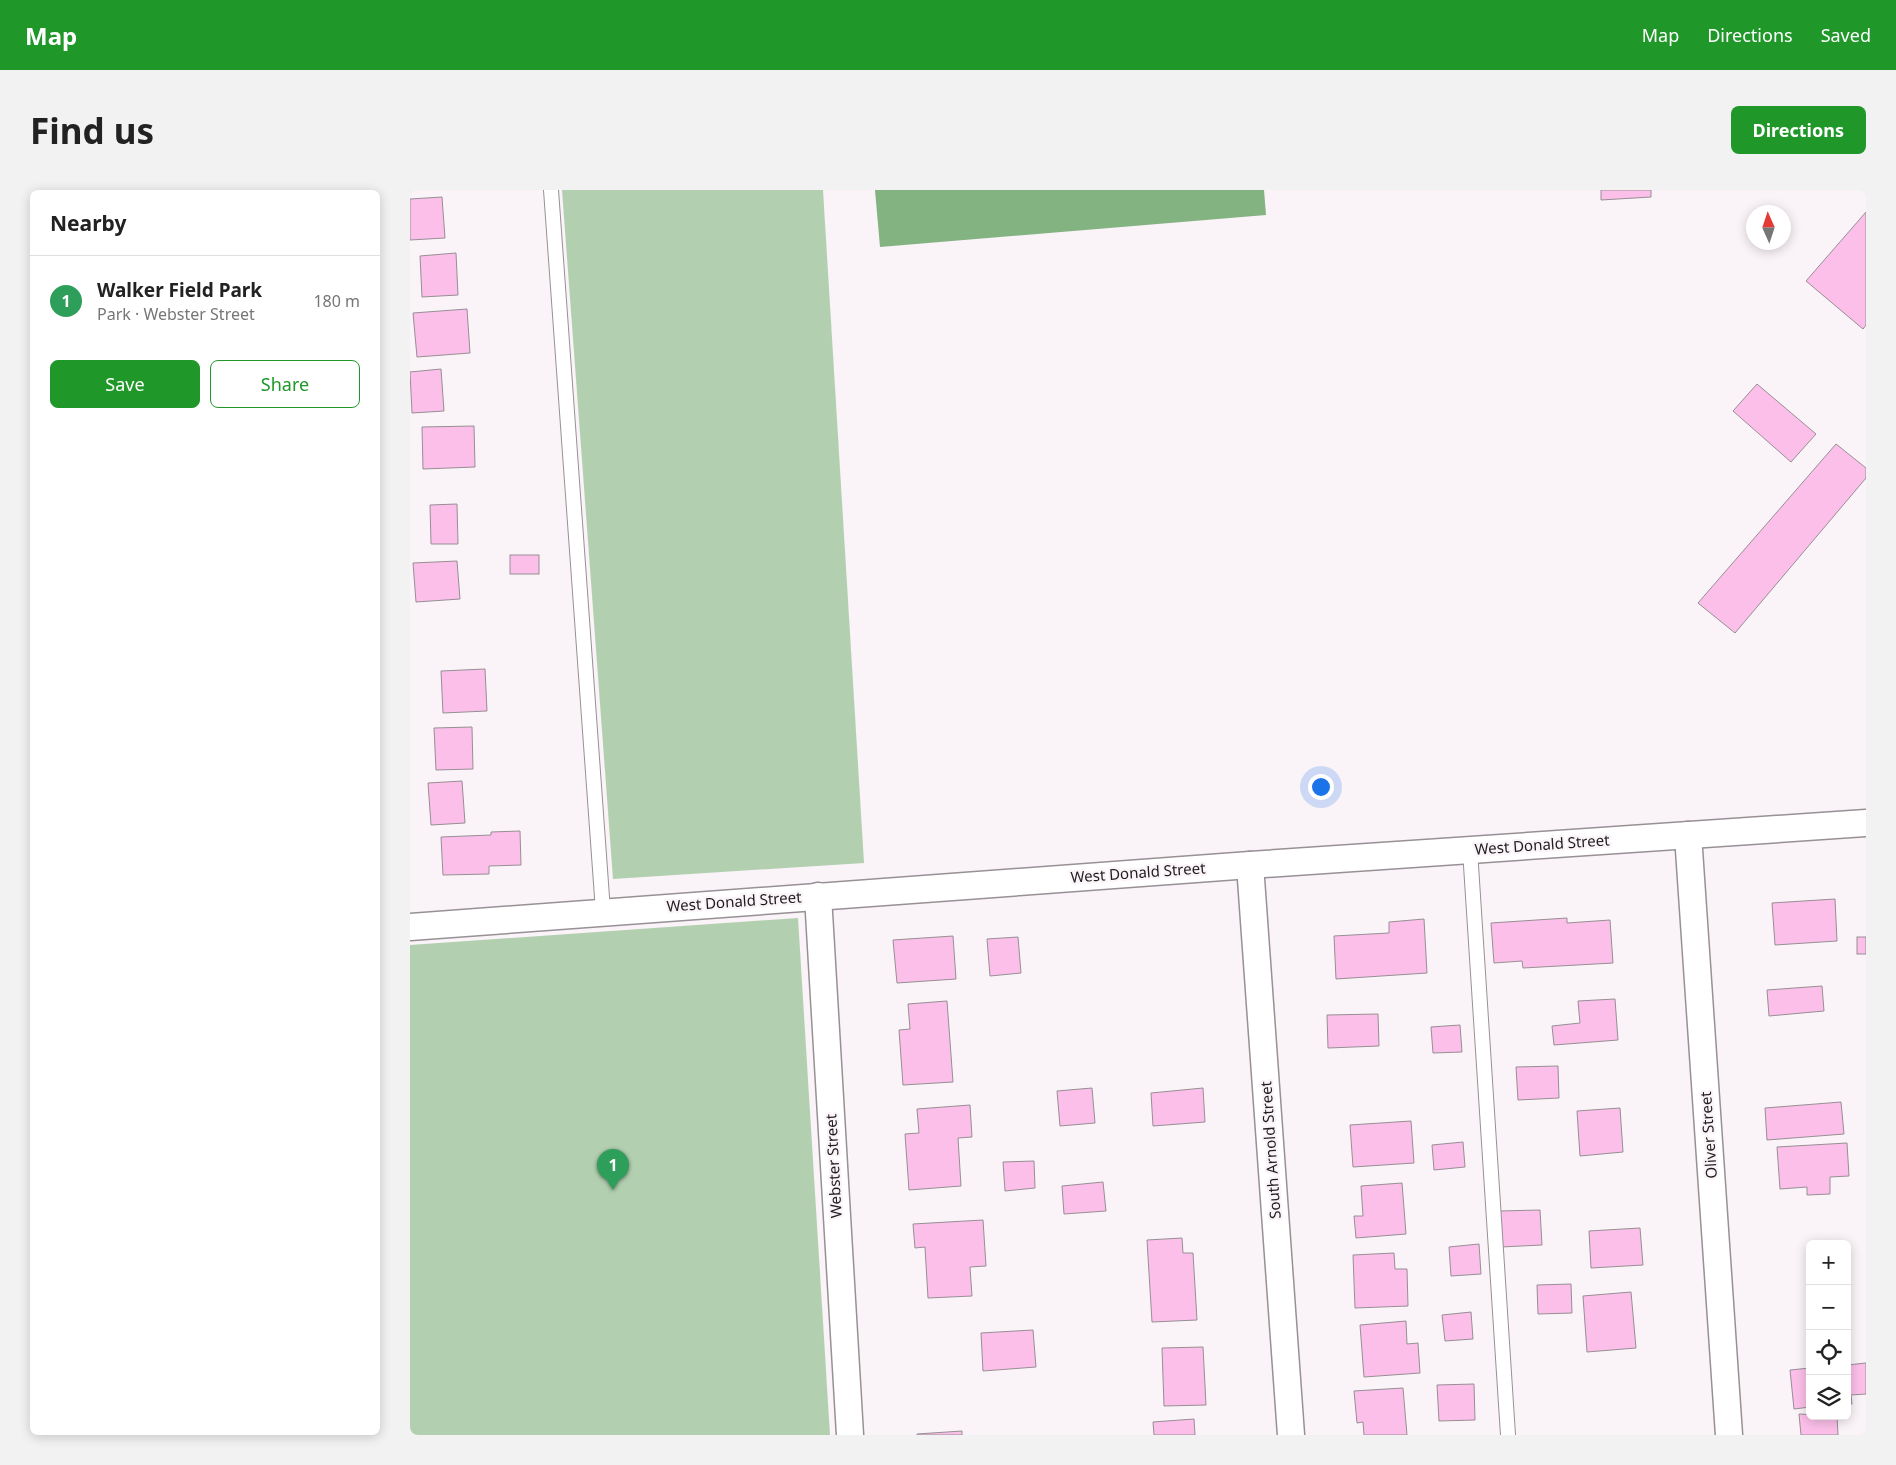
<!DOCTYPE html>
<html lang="en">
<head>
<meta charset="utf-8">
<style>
	body { margin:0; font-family:"Noto Sans",sans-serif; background:#f2f2f2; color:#222 }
	.controls { position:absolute; right:15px; bottom:15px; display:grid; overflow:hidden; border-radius:8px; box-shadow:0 2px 12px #0003 }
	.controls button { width:45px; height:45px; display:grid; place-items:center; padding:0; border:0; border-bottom:1px solid #e0e0e0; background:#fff; color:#222; font:25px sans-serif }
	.compass { position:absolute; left:1336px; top:15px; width:45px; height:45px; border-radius:50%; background:#fff; box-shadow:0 2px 12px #0003; rotate:357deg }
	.you { position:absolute; left:910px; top:596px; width:18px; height:18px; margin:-12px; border:4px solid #fff; border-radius:50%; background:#1a73e8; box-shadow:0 0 0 8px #1a73e833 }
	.badge { display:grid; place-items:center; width:32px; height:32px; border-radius:50%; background:#1f9829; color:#fff; font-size:16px; font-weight:700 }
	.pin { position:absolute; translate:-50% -41px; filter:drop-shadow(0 1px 2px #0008) }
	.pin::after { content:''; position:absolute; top:26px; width:18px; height:15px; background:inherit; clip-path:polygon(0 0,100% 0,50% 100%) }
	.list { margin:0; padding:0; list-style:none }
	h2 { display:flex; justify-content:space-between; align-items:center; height:65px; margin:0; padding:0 20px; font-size:21px }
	h2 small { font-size:16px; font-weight:400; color:#767676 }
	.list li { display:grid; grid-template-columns:32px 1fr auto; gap:15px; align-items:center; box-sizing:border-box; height:90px; padding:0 20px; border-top:1px solid #e0e0e0 }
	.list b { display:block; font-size:19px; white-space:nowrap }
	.list p { margin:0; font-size:16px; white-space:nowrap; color:#767676 }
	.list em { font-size:16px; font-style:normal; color:#767676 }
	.actions { display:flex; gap:10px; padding:15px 20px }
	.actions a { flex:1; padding:11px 0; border:1px solid #1f9829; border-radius:8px; text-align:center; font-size:18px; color:#1f9829 }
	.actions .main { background:#1f9829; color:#fff }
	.icon { flex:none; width:28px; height:28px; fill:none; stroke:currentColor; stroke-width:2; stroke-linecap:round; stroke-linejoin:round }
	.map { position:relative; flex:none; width:1456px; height:1245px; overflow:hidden; border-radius:8px }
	header { display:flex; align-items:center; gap:30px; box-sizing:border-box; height:70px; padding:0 25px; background:#1f9829; color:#fff }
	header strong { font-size:24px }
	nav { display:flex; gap:28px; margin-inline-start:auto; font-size:18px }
	.intro { display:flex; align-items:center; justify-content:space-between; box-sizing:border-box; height:120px; padding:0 30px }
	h1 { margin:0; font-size:35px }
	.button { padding:12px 22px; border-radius:8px; background:#1f9829; color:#fff; font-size:18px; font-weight:700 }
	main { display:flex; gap:30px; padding:0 30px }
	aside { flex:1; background:#fff; border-radius:8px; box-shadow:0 2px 12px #0003 }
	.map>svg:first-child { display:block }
</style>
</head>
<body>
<header>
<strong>Map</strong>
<nav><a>Map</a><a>Directions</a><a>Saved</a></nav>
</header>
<div class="intro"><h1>Find us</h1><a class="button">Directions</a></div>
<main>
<aside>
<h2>Nearby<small></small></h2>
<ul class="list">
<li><span class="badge" style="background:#2e9e5b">1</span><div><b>Walker Field Park</b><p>Park · Webster Street</p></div><em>180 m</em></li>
</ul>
<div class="actions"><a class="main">Save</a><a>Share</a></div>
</aside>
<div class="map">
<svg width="1456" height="1245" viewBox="0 0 1456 1245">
	<rect width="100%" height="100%" fill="#faf3f8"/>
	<g fill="#b2d0b0">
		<polygon points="152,0 413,0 454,673 203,689"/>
		<polygon points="388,728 420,1245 0,1245 0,755"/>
	</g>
	<polygon fill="#82b381" points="465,0 854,0 856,25 470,57"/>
	<g fill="#fcbfe9" stroke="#968f94">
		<polygon points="1191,0 1241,0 1241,7 1191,10"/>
		<polygon points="32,7 35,48 0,50 0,9"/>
		<polygon points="1456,22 1456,135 1453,139 1396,91"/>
		<polygon points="46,63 48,105 12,107 10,66"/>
		<polygon points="57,119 60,163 7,167 3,123"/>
		<polygon points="31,179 34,221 2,223 0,182"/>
		<polygon points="1347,194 1406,244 1381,272 1323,221"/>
		<polygon points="64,236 65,277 13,279 12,237"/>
		<polygon points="1426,254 1456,278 1456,288 1325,443 1288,413"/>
		<polygon points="47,314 48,354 21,354 20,315"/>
		<rect x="100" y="365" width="29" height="19"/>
		<polygon points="47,371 50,409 6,412 3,373"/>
		<polygon points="75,479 77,521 33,523 31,481"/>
		<polygon points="62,537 63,579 26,580 24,538"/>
		<polygon points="52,591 55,633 21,635 18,593"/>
		<polygon points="110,641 111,675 79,676 79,684 33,685 31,647 81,645 81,642"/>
		<polygon points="1425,709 1427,751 1365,755 1362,713"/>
		<polygon points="1157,728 1157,733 1200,730 1203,773 1113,778 1112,771 1084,773 1081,733"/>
		<polygon points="1014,729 1017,783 926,789 924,746 979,743 979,732"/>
		<polygon points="543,746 546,789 487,793 483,750"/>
		<polygon points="608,747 611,783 580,786 577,749"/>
		<rect x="1447" y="747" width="9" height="17"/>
		<polygon points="1412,796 1414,821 1359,826 1357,800"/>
		<polygon points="1205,809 1208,850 1144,855 1142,836 1170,833 1168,811"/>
		<polygon points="537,811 543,892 493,895 489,840 500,839 498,814"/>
		<polygon points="968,824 969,856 918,858 917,825"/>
		<polygon points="1050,835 1052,862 1023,863 1021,837"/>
		<polygon points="1148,876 1149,908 1108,910 1106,877"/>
		<polygon points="682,898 685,933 650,936 647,901"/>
		<polygon points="793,898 795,932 743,936 741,903"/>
		<polygon points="1431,912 1434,944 1357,950 1355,918"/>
		<polygon points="560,915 562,947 548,948 551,996 499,1000 495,944 509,943 507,919"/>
		<polygon points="1210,918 1213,962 1170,966 1167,921"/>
		<polygon points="1001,931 1004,973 943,977 940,935"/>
		<polygon points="1053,952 1055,977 1024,980 1022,955"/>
		<polygon points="1437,953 1439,986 1420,987 1420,1004 1397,1005 1397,997 1370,999 1367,957"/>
		<polygon points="624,971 625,998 595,1001 593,972"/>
		<polygon points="693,992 696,1021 654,1024 652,996"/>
		<polygon points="992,993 996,1044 946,1048 944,1026 953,1026 951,996"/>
		<polygon points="1130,1020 1132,1055 1091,1057 1090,1021"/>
		<polygon points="573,1030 576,1076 560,1077 562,1106 518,1108 515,1057 505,1058 503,1034"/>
		<polygon points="1230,1038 1233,1075 1181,1078 1179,1041"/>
		<polygon points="772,1048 773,1063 783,1063 787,1130 742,1132 737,1050"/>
		<polygon points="1069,1054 1071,1084 1041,1086 1039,1057"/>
		<polygon points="984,1063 985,1079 997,1079 998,1116 945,1118 943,1065"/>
		<polygon points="1161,1094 1162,1123 1128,1124 1127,1095"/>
		<polygon points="1221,1102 1226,1158 1177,1162 1173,1106"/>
		<polygon points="1061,1122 1063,1149 1035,1151 1032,1125"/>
		<polygon points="996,1131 997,1154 1008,1153 1010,1183 954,1187 950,1135"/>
		<polygon points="623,1140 626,1177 573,1181 571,1143"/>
		<polygon points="793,1157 796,1215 754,1216 752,1158"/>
		<polygon points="1456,1173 1456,1204 1441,1205 1442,1214 1437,1214 1437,1175"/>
		<polygon points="1400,1178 1400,1217 1384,1219 1380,1180"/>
		<polygon points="1064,1194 1065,1230 1029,1231 1027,1195"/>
		<polygon points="993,1198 997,1245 954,1245 953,1232 947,1233 944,1201"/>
		<polygon points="1389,1224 1427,1226 1428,1245 1391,1245"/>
		<polygon points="784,1229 785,1245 744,1245 743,1232"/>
		<polygon points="552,1241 552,1245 507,1245 507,1244"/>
	</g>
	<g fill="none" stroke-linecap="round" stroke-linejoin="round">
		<defs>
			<g id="lane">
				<polyline points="141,0 193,721"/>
				<polyline points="1060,660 1098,1245"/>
			</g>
			<g id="street">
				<polyline points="1278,645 1319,1245"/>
				<polyline points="840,675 881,1245"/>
				<polyline points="408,706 440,1245"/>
				<polyline points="0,737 840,675 1456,633"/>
			</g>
		</defs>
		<use href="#lane" stroke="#979095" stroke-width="16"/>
		<use href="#street" stroke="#979095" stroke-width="29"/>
		<use href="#lane" stroke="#fff" stroke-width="14"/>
		<use href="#street" stroke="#fff" stroke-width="26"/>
	</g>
	<g text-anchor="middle" stroke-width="4.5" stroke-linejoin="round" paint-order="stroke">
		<g font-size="15" fill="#1f1c1e" stroke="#faf3f8">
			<text transform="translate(1132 655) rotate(-4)" y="5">West Donald Street</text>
			<text transform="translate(728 683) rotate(-4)" y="5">West Donald Street</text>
			<text transform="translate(324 712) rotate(-4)" y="5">West Donald Street</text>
			<text transform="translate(1299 945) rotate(-94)" y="5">Oliver Street</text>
			<text transform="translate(861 960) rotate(-94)" y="5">South Arnold Street</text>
			<text transform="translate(424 976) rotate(-93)" y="5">Webster Street</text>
		</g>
	</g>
</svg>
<div class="controls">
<button>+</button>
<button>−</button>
<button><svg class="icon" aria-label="locate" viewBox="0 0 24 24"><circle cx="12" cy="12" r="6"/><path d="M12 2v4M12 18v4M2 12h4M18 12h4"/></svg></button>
<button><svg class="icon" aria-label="layers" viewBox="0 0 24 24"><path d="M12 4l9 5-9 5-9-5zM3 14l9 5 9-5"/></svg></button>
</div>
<svg class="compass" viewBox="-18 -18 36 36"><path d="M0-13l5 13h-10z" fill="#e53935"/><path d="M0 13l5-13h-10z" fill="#767676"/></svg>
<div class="you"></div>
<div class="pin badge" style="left:203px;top:1000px;background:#2e9e5b">1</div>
</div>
</main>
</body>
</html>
